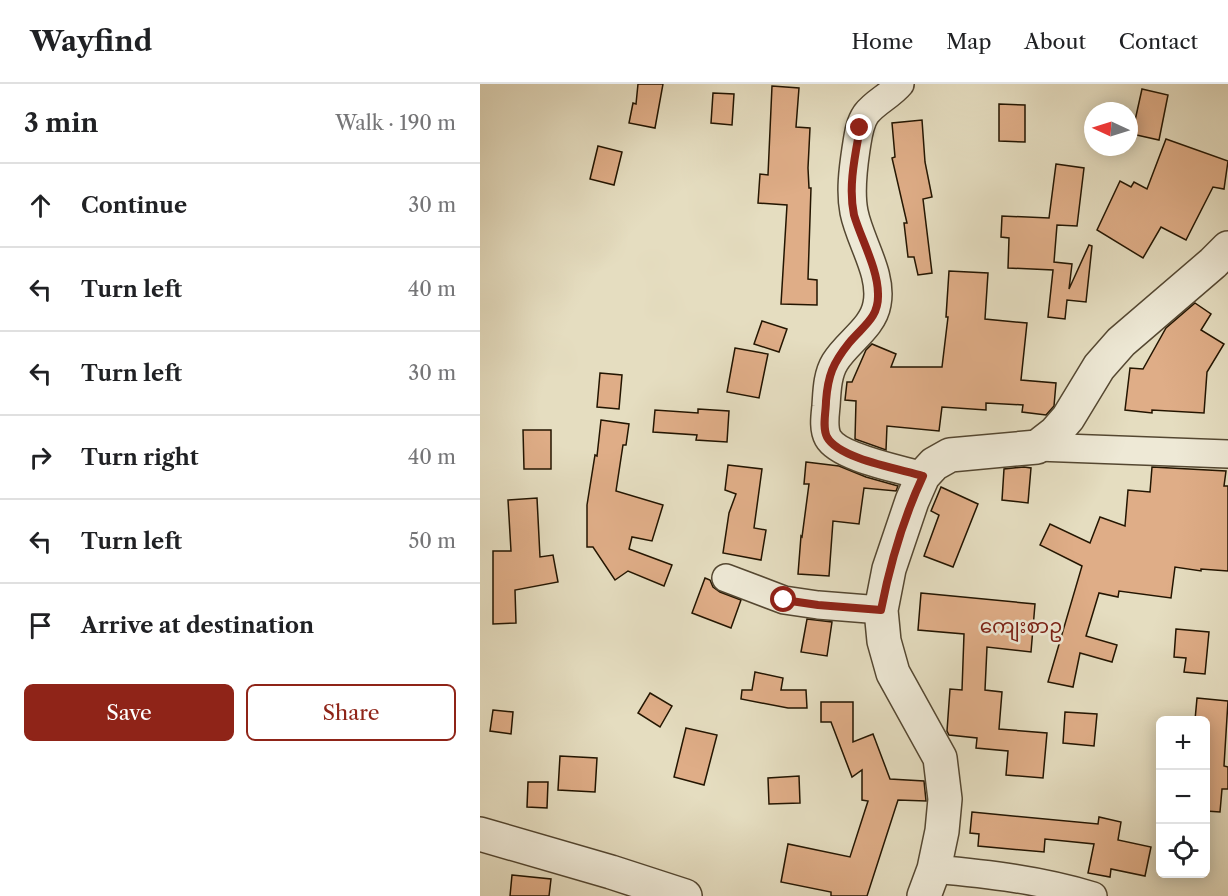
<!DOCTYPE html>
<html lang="en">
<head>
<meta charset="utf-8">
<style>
	body { margin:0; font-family:"Libre Caslon Text","Noto Sans Myanmar",serif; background:#f6f6f6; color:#202124 }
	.controls { position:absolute; right:18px; bottom:18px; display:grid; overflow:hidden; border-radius:9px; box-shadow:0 3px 15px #0003 }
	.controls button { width:54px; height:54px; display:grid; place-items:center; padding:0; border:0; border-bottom:2px solid #e0e0e0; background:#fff; color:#202124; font:30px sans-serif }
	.compass { position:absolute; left:604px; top:18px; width:54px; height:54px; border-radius:50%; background:#fff; box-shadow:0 3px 15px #0003; rotate:274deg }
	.stop { position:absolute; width:18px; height:18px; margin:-14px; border:4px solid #8f2418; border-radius:50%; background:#fff }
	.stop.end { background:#8f2418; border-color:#fff; box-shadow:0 2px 6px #0008 }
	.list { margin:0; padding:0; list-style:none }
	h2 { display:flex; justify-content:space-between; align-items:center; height:78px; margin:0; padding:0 24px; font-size:26px }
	h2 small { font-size:20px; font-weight:400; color:#757577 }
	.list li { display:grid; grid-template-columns:39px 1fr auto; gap:18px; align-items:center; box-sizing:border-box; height:84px; padding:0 24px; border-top:2px solid #e0e0e0 }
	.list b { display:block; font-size:22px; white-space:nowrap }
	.list em { font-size:20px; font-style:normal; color:#757577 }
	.actions { display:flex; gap:12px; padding:18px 24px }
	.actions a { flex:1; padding:14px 0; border:2px solid #8f2418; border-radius:9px; text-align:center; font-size:21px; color:#8f2418 }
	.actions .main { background:#8f2418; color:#fff }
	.icon { flex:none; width:33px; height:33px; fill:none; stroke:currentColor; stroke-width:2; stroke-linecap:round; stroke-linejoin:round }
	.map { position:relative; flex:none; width:748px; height:812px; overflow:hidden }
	header { display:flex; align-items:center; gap:36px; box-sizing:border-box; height:84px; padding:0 30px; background:#fff; border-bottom:2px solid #e0e0e0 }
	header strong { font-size:28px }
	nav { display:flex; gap:33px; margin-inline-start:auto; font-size:21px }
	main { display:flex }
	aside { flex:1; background:#fff }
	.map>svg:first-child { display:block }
</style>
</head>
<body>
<header>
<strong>Wayfind</strong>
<nav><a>Home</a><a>Map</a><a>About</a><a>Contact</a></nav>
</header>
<main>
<aside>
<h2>3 min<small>Walk · 190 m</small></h2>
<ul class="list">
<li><svg class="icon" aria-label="ahead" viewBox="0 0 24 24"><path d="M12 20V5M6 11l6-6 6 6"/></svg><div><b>Continue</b></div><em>30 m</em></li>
<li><svg class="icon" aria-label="left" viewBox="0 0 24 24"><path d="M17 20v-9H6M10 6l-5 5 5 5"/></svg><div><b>Turn left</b></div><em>40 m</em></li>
<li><svg class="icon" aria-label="left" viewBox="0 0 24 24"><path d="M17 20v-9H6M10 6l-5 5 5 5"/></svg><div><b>Turn left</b></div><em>30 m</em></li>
<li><svg class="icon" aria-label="right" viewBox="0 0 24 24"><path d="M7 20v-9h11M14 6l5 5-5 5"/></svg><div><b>Turn right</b></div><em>40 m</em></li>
<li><svg class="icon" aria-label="left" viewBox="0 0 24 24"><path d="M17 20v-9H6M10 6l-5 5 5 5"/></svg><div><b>Turn left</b></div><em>50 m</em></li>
<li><svg class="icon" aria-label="arrive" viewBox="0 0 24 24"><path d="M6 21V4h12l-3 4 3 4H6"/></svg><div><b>Arrive at destination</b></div></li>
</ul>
<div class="actions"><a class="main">Save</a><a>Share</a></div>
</aside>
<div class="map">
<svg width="748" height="812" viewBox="0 0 748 812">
	<rect width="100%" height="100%" fill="#e5ddc0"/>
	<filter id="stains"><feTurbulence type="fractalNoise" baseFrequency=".00333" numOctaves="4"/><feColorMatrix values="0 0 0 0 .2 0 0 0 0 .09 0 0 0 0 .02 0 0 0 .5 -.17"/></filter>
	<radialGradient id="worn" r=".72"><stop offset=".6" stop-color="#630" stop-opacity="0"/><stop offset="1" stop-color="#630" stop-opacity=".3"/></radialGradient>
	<g fill="#dfad87" stroke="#231501" stroke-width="1.5">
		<polygon points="158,0 183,0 175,44 149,39 153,19 156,20"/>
		<polygon points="292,2 319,4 316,43 330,44 328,84 329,104 331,104 328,195 337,196 337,221 301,220 307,121 278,119 280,90 288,91"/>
		<polygon points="662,5 688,11 679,56 652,50"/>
		<polygon points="233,9 254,10 252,41 231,39"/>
		<polygon points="519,20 545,21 545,58 519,57"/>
		<polygon points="442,36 445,78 452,113 443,115 452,189 438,191 434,173 428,173 424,139 427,139 412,74 415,73 412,39"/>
		<polygon points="686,55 748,77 744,105 733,103 706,156 681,143 663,174 617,146 640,97 651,103 654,98 667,105"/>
		<polygon points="118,62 142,68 134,101 110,95"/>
		<polygon points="576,80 604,84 597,142 577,141 574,178 592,180 589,205 609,161 612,162 606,218 587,216 585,235 568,233 573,186 528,184 529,154 521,153 522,132 569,134"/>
		<polygon points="469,187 508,189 505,235 547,239 541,296 576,299 574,322 566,331 542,328 543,321 506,319 506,326 462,323 459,347 407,342 406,366 375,355 376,317 365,316 367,298 372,298 386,266 392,260 416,270 411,283 462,283 468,233 466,233"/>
		<polygon points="715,219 731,230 721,246 744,260 727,288 724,329 672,326 672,329 645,326 650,284 663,285 686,244"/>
		<polygon points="282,237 307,245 299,268 274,260"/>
		<polygon points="255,264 288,270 279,314 247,308"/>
		<polygon points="120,289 142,291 139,325 117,323"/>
		<polygon points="218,325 249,327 247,358 216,356 217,351 173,348 175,326 218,329"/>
		<polygon points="121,336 149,340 146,361 143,361 136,407 183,421 172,457 152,453 149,465 192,481 184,502 148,487 135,496 113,463 107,463 107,421 115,371 117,372"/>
		<polygon points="43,346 71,346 71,385 44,385"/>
		<polygon points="326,378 359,382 386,393 418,402 416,407 384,404 379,440 353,437 349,492 318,490 321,452 322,453 329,400 324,400"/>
		<polygon points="248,381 282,385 274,444 286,446 281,476 243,469 249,429 256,410 245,406"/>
		<polygon points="544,383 551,384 548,419 522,416 524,385"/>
		<polygon points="672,383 746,387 744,402 748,402 748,487 721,485 721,487 695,483 691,514 639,507 638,513 619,509 606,552 637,561 632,578 600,569 593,603 568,598 602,482 560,461 570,440 610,459 620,433 645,442 648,406 670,408"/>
		<polygon points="461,403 498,420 473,483 444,472 459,431 451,427"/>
		<polygon points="57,414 60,473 73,471 78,498 35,506 36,539 13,540 13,467 31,467 28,416"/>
		<polygon points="225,494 230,496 233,503 240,508 261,516 251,544 212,529"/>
		<polygon points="441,509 555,520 551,568 507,563 505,606 522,608 519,645 567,649 563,694 526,691 528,667 496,664 497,654 469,651 467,647 470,605 482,606 484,550 438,546"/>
		<polygon points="327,535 352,538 347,572 321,568"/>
		<polygon points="696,545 729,548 725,590 704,588 706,574 694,573"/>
		<polygon points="275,588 303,594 301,606 326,606 327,624 308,624 261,615 262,606 272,606"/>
		<polygon points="170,609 192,622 180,643 158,629"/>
		<polygon points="717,614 748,617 744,682 748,683 748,705 742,705 740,728 726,727 726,636 715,636"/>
		<polygon points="341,618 373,618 373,658 393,650 410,695 444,697 446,717 418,716 387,812 351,812 351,808 301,798 308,760 370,773 388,717 382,716 382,686 372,693 351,638 341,638"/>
		<polygon points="13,626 33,628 31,650 10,647"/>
		<polygon points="585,628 617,630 614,662 583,659"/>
		<polygon points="206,644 237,651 224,701 194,693"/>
		<polygon points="80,672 117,674 115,708 78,706"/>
		<polygon points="319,692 320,719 289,720 288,694"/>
		<polygon points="48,698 68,698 67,724 47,723"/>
		<polygon points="492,728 618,740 619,733 641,738 638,756 671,763 665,792 631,785 630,793 608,789 614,760 565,755 564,768 498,762 499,750 490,749"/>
		<polygon points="32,791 71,795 69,812 30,812"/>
	</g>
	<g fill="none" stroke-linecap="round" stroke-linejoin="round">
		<defs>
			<g id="minor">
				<path d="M420 0C410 12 395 18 386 30 379 40 378 53 376 65 373 85 370 108 374 128 380 158 403 190 397 220 393 244 367 258 355 278 347 291 347 308 346 322 345 332 343 345 348 354 359 374 421 385 443 392"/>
				<polyline points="557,363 748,370"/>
				<polyline points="246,494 304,516 338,521 401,526"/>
				<path d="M454 785C508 790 561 796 613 812"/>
			</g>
			<g id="tertiary">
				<polyline points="0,750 131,788 205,812"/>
				<polyline points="444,812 454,785 462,747 465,715 460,674 413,589 404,557 401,526 409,485 432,417 443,392 454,380 470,371 557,363 575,349 588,334 619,283 641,258 733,179 748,164"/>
			</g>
		</defs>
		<use href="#minor" stroke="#544731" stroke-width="30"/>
		<use href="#tertiary" stroke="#544731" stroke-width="36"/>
		<use href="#minor" stroke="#eee9d6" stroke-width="27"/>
		<use href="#tertiary" stroke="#eee9d6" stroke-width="33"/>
	</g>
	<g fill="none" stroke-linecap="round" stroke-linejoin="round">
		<path stroke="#8f2418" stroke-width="8" d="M304 516 338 521 401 526C410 480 423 435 443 392 420 385 359 375 347 353 342 343 346 328 346 317 348 291 353 279 369 259 383 242 399 234 398 210 398 185 381 155 374 131 368 103 375 72 380 44"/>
	</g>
	<g text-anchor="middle" stroke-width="5" stroke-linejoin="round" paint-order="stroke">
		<g font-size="20" fill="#7a1f14" stroke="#eee9d6">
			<text x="541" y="549">ကျေးစာဥ</text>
		</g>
	</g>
	<rect width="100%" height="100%" filter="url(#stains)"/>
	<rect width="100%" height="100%" fill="url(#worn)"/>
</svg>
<div class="controls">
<button>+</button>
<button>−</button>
<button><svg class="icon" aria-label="locate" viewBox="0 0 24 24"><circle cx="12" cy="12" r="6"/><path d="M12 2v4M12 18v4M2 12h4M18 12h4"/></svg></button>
</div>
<svg class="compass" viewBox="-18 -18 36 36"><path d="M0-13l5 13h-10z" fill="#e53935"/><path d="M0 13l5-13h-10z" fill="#757577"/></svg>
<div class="stop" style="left:304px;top:516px"></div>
<div class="stop end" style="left:380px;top:44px"></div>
</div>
</main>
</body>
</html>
